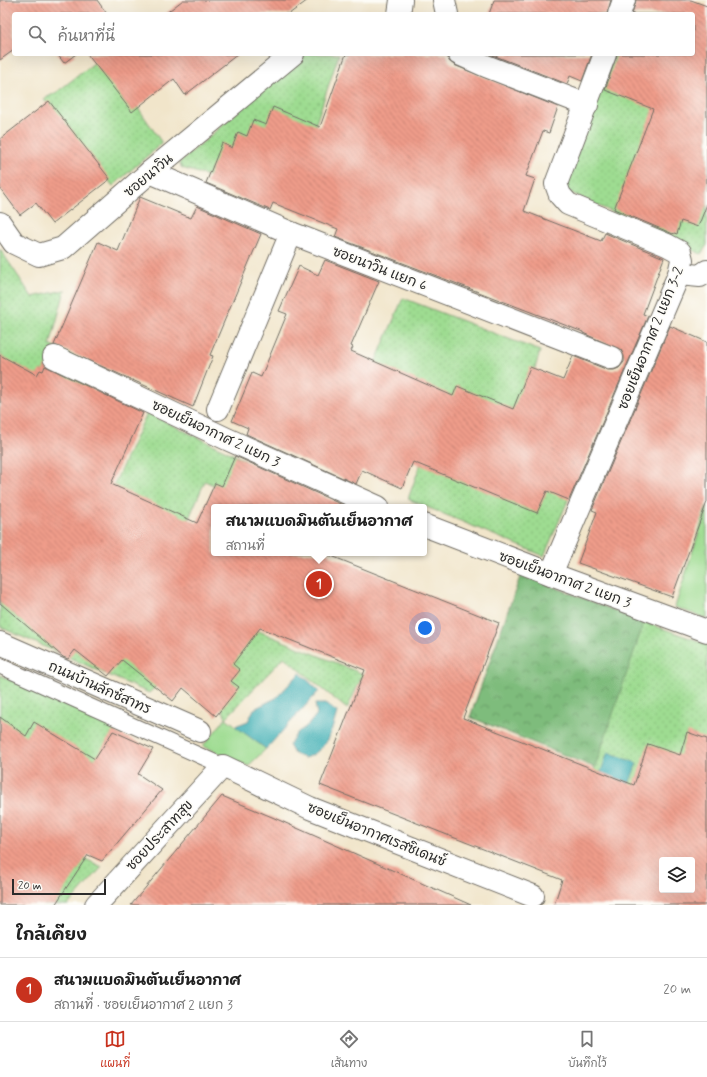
<!DOCTYPE html>
<html lang="th">
<head>
<meta charset="utf-8">
<style>
	body { margin:0; font-family:Mynerve,"Playpen Sans Thai",sans-serif; background:#f6f6f6; color:#222 }
	.controls { position:absolute; right:12px; bottom:12px; display:grid; overflow:hidden; border-radius:4px; box-shadow:0 4px 16px #0002 }
	.controls button { width:36px; height:36px; display:grid; place-items:center; padding:0; border:0; border-bottom:1px solid #e0e0e0; background:#fff; color:#222; font:20px sans-serif }
	.scale { position:absolute; left:12px; bottom:10px; width:94px; box-sizing:border-box; padding-left:4px; border:2px solid #2b2b2b; border-top:0; font-size:11px; line-height:14px; white-space:nowrap; color:#2b2b2b; -webkit-text-stroke:3px #fdfcf7; paint-order:stroke }
	.you { position:absolute; left:425px; top:628px; width:14px; height:14px; margin:-10px; border:3px solid #fff; border-radius:50%; background:#1a73e8; box-shadow:0 0 0 6px #1a73e833 }
	.badge { display:grid; place-items:center; width:26px; height:26px; border-radius:50%; background:#c8321e; color:#fff; font-size:13px; font-weight:700 }
	.pin { position:absolute; translate:-50% -50%; border:2px solid #fff; box-shadow:0 1px 4px #0006 }
	.popup { position:absolute; left:211px; top:504px; width:216px; height:52px; box-sizing:border-box; display:grid; place-content:center; border-radius:4px; background:#fff; filter:drop-shadow(0 1px 3px #0005); font-size:13px; white-space:nowrap; color:#767676 }
	.popup b { font-size:15px; color:#222 }
	.popup::after { content:''; position:absolute; left:50%; top:100%; margin-left:-8px; border:8px solid transparent; border-top-color:#fff }
	.list { margin:0; padding:0; list-style:none }
	h2 { display:flex; justify-content:space-between; align-items:center; height:52px; margin:0; padding:0 16px; font-size:17px }
	h2 small { font-size:13px; font-weight:400; color:#767676 }
	.list li { display:grid; grid-template-columns:26px 1fr auto; gap:12px; align-items:center; box-sizing:border-box; height:64px; padding:0 16px; border-top:1px solid #e0e0e0 }
	.list b { display:block; font-size:15px; white-space:nowrap }
	.list p { margin:0; font-size:13px; white-space:nowrap; color:#767676 }
	.list em { font-size:13px; font-style:normal; color:#767676 }
	.icon { flex:none; width:22px; height:22px; fill:none; stroke:currentColor; stroke-width:2; stroke-linecap:round; stroke-linejoin:round }
	.map { position:relative; flex:none; width:707px; height:905px; overflow:hidden }
	.search { position:absolute; background:#fff; box-shadow:0 4px 16px #0002; left:12px; right:12px; top:12px; height:44px; display:flex; align-items:center; gap:10px; box-sizing:border-box; padding:0 14px; border-radius:4px; color:#767676; font-size:15px }
	.sheet { height:116px; background:#fff }
	nav { display:flex; justify-content:space-around; align-items:center; box-sizing:border-box; height:56px; border-top:1px solid #e0e0e0; background:#fff; font-size:11px; color:#767676 }
	nav a { display:grid; justify-items:center; gap:2px }
	nav .on { color:#c8321e }
	.map>svg:first-child { display:block }
</style>
</head>
<body>
<div class="map">
<svg width="707" height="905" viewBox="0 0 707 905">
	<defs>
		<pattern id="forest-crowns" width="20" height="18" patternUnits="userSpaceOnUse"><rect width="20" height="18" fill="#7ebc7b"/><path d="M2 6a3 3 0 1 1 6 0M12 15a3 3 0 1 1 6 0" fill="none" stroke="#679965"/></pattern>
		<pattern id="garden-dots" width="8" height="8" patternUnits="userSpaceOnUse"><rect width="8" height="8" fill="#9edc91"/><path d="M2 2h.1M6 6h.1" fill="none" stroke="#88bd7d" stroke-width="1.8" stroke-linecap="round"/></pattern>
		<pattern id="building-back-hatch" width="6" height="6" patternUnits="userSpaceOnUse"><rect width="6" height="6" fill="#ef9c8a"/><path d="M-1 5l2 2M0 0l6 6M5-1l2 2" fill="none" stroke="#c27f71"/></pattern>
	</defs>
	<rect width="100%" height="100%" fill="#fdfcf7"/>
	<filter id="ink" filterUnits="userSpaceOnUse"><feTurbulence type="fractalNoise" baseFrequency=".025" numOctaves="2"/><feDisplacementMap in="SourceGraphic" scale="8" xChannelSelector="R" yChannelSelector="G"/><feConvolveMatrix kernelMatrix="1 2 1 2 8 2 1 2 1" color-interpolation-filters="sRGB"/></filter>
	<filter id="wash" filterUnits="userSpaceOnUse"><feTurbulence type="fractalNoise" baseFrequency=".012" numOctaves="4" result="noise"/><feDisplacementMap in="SourceGraphic" scale="16" xChannelSelector="R" yChannelSelector="G"/><feGaussianBlur stdDeviation="0.9" result="paint"/><feColorMatrix in="noise" values="0 0 0 0 0 0 0 0 0 0 0 0 0 0 0 0 0 1.4 0 .05"/><feComposite in="paint" operator="in"/></filter>
	<g filter="url(#wash)">
		<rect width="100%" height="100%" fill="#f1e5ca"/>
		<g fill="#9edc91" stroke="#64845e">
			<polygon points="707,506 707,619 675,607"/>
			<polygon points="226,718 266,749 248,766 203,746"/>
		</g>
		<polygon fill="url(#forest-crowns)" stroke="#547453" points="521,574 644,622 596,768 470,717"/>
		<g fill="url(#garden-dots)" stroke="#64845e">
			<polygon points="707,23 707,245 701,254 563,189 615,54 693,54"/>
			<polygon points="304,54 339,54 315,126 335,215 182,168 179,163"/>
			<polygon points="103,56 162,143 113,186 44,99 57,92"/>
			<polygon points="0,249 32,297 65,290 50,345 96,367 37,493 0,431"/>
			<polygon points="403,298 540,351 499,492 572,491 544,556 408,499 442,404 369,377"/>
			<polygon points="147,413 245,460 228,492 205,481 186,525 110,493"/>
			<polygon points="0,525 363,674 347,709 284,657 226,718 196,649 149,693 0,627"/>
			<polygon points="644,622 707,644 707,778 614,869 566,853"/>
			<polygon points="0,675 117,728 99,762 0,792"/>
			<polygon points="0,818 102,867 68,905 43,905"/>
		</g>
		<g fill="#3badb3" stroke="#336c6f">
			<polygon points="300,673 319,691 266,749 235,726 248,721 254,709 276,698"/>
			<path d="M315 704H325L337 712C332 732 325 753 304 758L294 754 289 745 297 733 308 725 317 714Z"/>
			<polygon points="608,752 637,763 611,832 583,822"/>
		</g>
		<g id="blocks">
			<g fill="url(#building-back-hatch)" fill-rule="evenodd">
				<polygon points="0,0 97,0 107,14 14,14 14,50 0,60"/>
				<polygon points="183,0 308,0 289,14 165,14"/>
				<polygon points="494,0 611,0 607,14 489,14"/>
				<polygon points="636,0 691,0 707,6 707,204 698,227 681,221 677,234 674,233 673,234 614,209 653,109 605,90 617,54 693,54 693,14 632,14"/>
				<polygon points="57,54 76,54 64,63"/>
				<polygon points="87,54 238,54 185,95 174,79 132,112"/>
				<polygon points="346,54 447,54 449,61 454,65 558,107 549,133 543,131 526,176 535,179 524,211 601,241 605,233 664,258 643,314 648,316 569,500 547,491 537,513 413,462 402,488 362,470 356,484 246,434 248,428 232,421 252,373 261,377 287,314 279,311 299,266 318,275 325,260 379,281 351,346 353,347 351,351 453,396 457,386 513,409 530,367 563,380 573,356 608,370 614,370 619,368 624,362 624,356 621,350 583,333 583,332 335,237 338,229 273,203 270,210 206,183 222,143 232,148 238,132 247,136 253,120 266,125 273,107 320,127"/>
				<polygon points="490,54 592,54 582,81 570,76 567,84"/>
				<polygon points="49,101 110,179 52,224 36,203 20,215 0,188 0,139"/>
				<polygon points="140,197 191,218 197,206 261,234 210,355 213,356 193,407 54,345 98,242 118,251"/>
				<polygon points="670,326 707,342 707,502 672,597 578,563 597,512 592,510"/>
				<path d="M0 355 37 375 40 370 43 371 45 366 143 413 111 484 197 523 215 483 222 486 235 456 347 507H214V553H330L329 555 499 623 463 718 634 785 648 744 680 755 687 732 707 739V905H554L562 880 320 785 365 670 260 628 233 664 240 670 231 681 239 687 216 716 183 688 173 701 122 660 108 676 75 650 68 659 63 657 0 603ZM662 860H692V890H662Z"/>
				<polygon points="0,717 26,736 34,722 95,759 113,731 153,749 138,774 162,790 102,861 88,855 55,905 0,905"/>
				<polygon points="222,796 272,817 471,905 131,905"/>
			</g>
		</g>
	</g>
	<g filter="url(#ink)">
		<use href="#blocks" fill-opacity="0" stroke="#706c63" stroke-width="1"/>
		<g fill="none" stroke-linecap="round" stroke-linejoin="round">
			<defs>
				<polyline id="lane" points="0,666 223,766"/>
				<g id="street">
					<polyline points="444,0 447,14"/>
					<polyline points="399,14 401,0"/>
					<polyline points="619,14 624,0"/>
					<polyline points="459,54 486,66 587,105"/>
					<polyline points="150,172 291,233 612,358"/>
					<polyline points="0,223 14,243 39,255 63,248 150,172 293,54"/>
					<polyline points="679,274 700,276 707,271"/>
					<polyline points="54,357 227,439 378,507"/>
					<polyline points="218,409 291,233"/>
					<polyline points="424,525 551,574 707,631"/>
					<polyline points="551,574 679,274 682,260 680,252 667,245 568,204 560,195 556,184 605,54"/>
					<polyline points="0,643 200,731"/>
					<polyline points="96,905 223,766 310,808 533,896"/>
				</g>
			</defs>
			<use href="#lane" stroke="#706c63" stroke-width="17"/>
			<use href="#street" stroke="#706c63" stroke-width="24"/>
			<use href="#lane" stroke="#fff" stroke-width="15"/>
			<use href="#street" stroke="#fff" stroke-width="22"/>
		</g>
	</g>
	<g text-anchor="middle" stroke-width="3.5" stroke-linejoin="round" paint-order="stroke">
		<g font-size="14" fill="#2b2b2b" stroke="#fdfcf7">
			<text transform="translate(148 175) rotate(-40)" y="5">ซอยนาวิน</text>
			<text transform="translate(380 268) rotate(21)" y="5">ซอยนาวิน แยก 6</text>
			<text transform="translate(650 338) rotate(-68)" y="5">ซอยเย็นอากาศ 2 แยก 3-2</text>
			<text transform="translate(216 433) rotate(25)" y="5">ซอยเย็นอากาศ 2 แยก 3</text>
			<text transform="translate(565 579) rotate(20)" y="5">ซอยเย็นอากาศ 2 แยก 3</text>
			<text transform="translate(100 687) rotate(24)" y="5">ถนนบ้านลักซ์สาทร</text>
			<text transform="translate(377 834) rotate(22)" y="5">ซอยเย็นอากาศเรสซิเดนซ์</text>
			<text transform="translate(159 835) rotate(-47)" y="5">ซอยประสาทสุข</text>
		</g>
	</g>
</svg>
<div class="controls">
<button><svg class="icon" aria-label="layers" viewBox="0 0 24 24"><path d="M12 4l9 5-9 5-9-5zM3 14l9 5 9-5"/></svg></button>
</div>
<div class="scale">20 m</div>
<div class="you"></div>
<div class="pin badge" style="left:319px;top:584px">1</div>
<div class="popup"><b>สนามแบดมินตันเย็นอากาศ</b>สถานที่</div>
<div class="search"><svg class="icon" aria-label="search" viewBox="0 0 24 24"><circle cx="10" cy="10" r="6"/><path d="M15 15l6 6"/></svg>ค้นหาที่นี่</div>
</div>
<section class="sheet">
<h2>ใกล้เคียง<small></small></h2>
<ul class="list">
<li><span class="badge">1</span><div><b>สนามแบดมินตันเย็นอากาศ</b><p>สถานที่ · ซอยเย็นอากาศ 2 แยก 3</p></div><em>20 m</em></li>
</ul>
</section>
<nav>
<a class="on"><svg class="icon" aria-label="map" viewBox="0 0 24 24"><path d="M3 6l6-2 6 2 6-2v14l-6 2-6-2-6 2zM9 4v14M15 6v14"/></svg>แผนที่</a>
<a><svg class="icon" aria-label="directions" viewBox="0 0 24 24"><path d="M12 3l9 9-9 9-9-9zM9 14v-3h6M13 9l2 2-2 2"/></svg>เส้นทาง</a>
<a><svg class="icon" aria-label="saved" viewBox="0 0 24 24"><path d="M7 4h10v16l-5-4-5 4z"/></svg>บันทึกไว้</a>
</nav>
</body>
</html>
